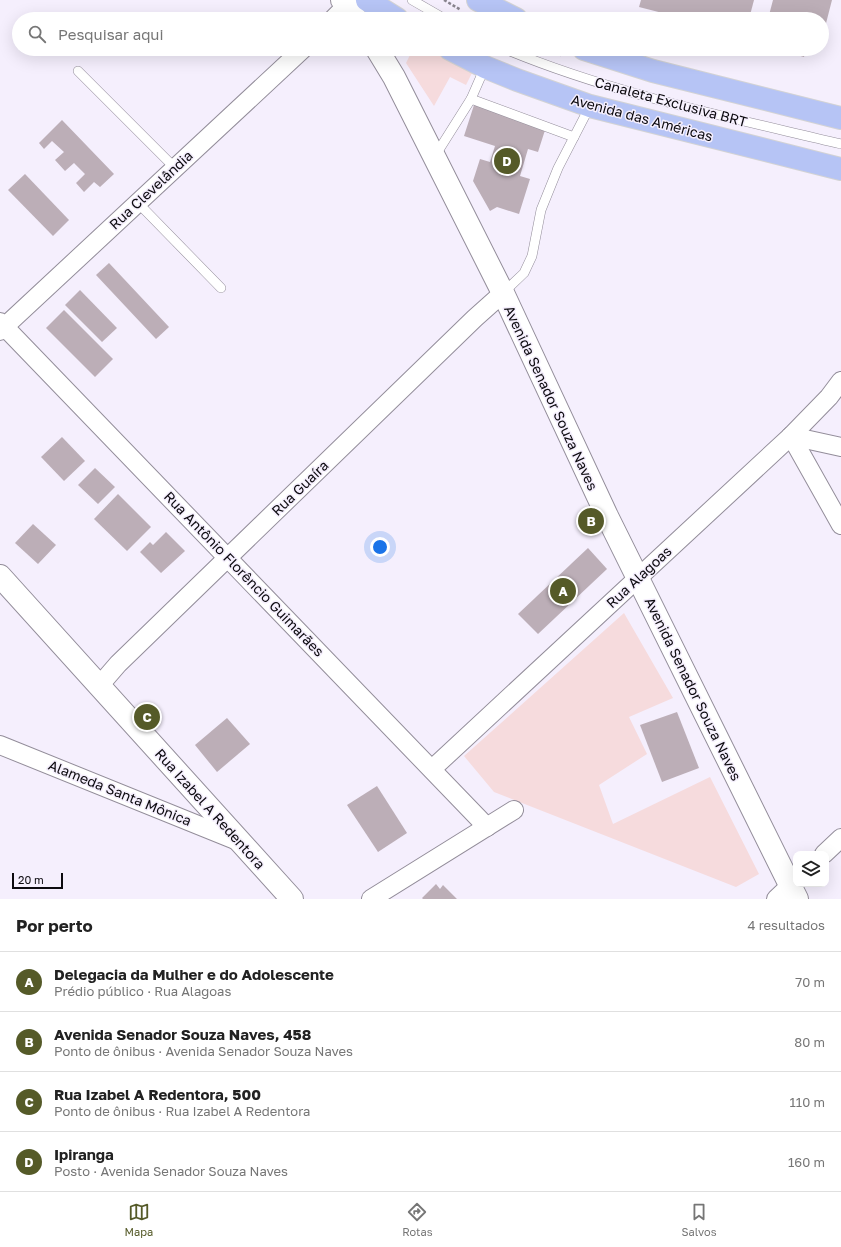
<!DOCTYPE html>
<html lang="pt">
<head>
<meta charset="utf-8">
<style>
	body { margin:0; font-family:"Golos Text",sans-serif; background:#f6f6f6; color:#222 }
	.controls { position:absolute; right:12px; bottom:12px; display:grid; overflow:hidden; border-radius:8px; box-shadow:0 4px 16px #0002 }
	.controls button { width:36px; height:36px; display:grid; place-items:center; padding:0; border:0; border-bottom:1px solid #e0e0e0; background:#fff; color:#222; font:20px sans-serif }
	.scale { position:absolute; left:12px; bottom:10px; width:51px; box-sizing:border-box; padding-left:4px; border:2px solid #0c0a0f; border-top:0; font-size:11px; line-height:14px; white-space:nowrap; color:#0c0a0f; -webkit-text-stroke:3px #f5effd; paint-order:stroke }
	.you { position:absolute; left:380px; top:547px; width:14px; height:14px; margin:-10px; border:3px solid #fff; border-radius:50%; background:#1a73e8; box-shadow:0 0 0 6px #1a73e833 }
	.badge { display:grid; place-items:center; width:26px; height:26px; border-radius:50%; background:#555a28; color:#fff; font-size:13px; font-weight:700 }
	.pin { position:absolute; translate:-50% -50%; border:2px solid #fff; box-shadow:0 1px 4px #0006 }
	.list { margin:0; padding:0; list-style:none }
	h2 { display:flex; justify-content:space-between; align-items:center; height:52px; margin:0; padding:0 16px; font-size:17px }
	h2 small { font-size:13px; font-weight:400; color:#767676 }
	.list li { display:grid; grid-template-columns:26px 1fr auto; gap:12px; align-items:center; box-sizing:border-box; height:60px; padding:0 16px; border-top:1px solid #e0e0e0 }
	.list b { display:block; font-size:15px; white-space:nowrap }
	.list p { margin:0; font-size:13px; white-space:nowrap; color:#767676 }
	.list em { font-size:13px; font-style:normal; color:#767676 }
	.icon { flex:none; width:22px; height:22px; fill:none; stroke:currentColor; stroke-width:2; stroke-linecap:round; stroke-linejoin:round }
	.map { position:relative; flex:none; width:841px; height:899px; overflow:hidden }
	.search { position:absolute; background:#fff; box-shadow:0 4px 16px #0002; left:12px; right:12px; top:12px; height:44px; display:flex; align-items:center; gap:10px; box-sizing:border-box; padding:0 14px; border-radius:22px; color:#767676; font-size:15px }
	.sheet { height:292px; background:#fff }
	nav { display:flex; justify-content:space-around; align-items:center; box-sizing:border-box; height:56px; border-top:1px solid #e0e0e0; background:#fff; font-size:11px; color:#767676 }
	nav a { display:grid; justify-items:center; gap:2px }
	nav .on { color:#555a28 }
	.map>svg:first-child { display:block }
</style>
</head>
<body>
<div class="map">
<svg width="841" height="899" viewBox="0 0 841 899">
	<rect width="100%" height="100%" fill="#f5effd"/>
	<g fill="#f6dbdd">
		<polygon points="413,49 435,49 474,69 466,85 450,77 434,106 406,63"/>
		<polygon points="624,613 673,698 629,717 647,754 599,785 613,824 710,777 759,874 736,887 494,792 464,756"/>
	</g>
	<g fill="#bcaeb7">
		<polygon points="641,0 754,0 749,19 686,19 639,7"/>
		<polygon points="773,0 832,0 823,35 822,19 768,19"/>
		<polygon points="777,49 806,49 804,57"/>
		<polygon points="474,105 546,127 538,152 528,149 520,176 530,179 519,214 497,207 490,211 473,181 480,159 490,162 495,146 464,136"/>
		<polygon points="62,120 114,174 100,187 94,182 84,192 76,183 85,174 74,163 65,171 55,160 64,152 52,141 44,149 39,143"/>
		<polygon points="25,174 69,220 53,236 8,190"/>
		<polygon points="109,263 169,327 156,339 96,275"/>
		<polygon points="80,290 117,328 102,342 65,305"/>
		<polygon points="64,310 113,359 95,377 46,328"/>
		<polygon points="62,437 85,461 64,481 41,457"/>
		<polygon points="95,468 115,487 98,504 78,485"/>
		<polygon points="118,494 151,527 127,551 94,519"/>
		<polygon points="33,524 56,545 38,564 15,543"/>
		<polygon points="166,532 185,551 161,573 140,552 150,542 153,545"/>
		<polygon points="588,548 607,569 538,634 518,614"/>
		<polygon points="677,712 699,768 662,782 640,725"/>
		<polygon points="227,718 250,744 217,772 195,745"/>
		<polygon points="377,786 407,833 378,852 347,805"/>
		<polygon points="436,884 440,889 443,885 457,899 423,899 422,898"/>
	</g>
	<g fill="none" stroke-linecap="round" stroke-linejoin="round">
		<defs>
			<g id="lane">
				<polyline points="412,0 445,19"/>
				<path d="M505 49C613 94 728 117 841 144"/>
				<polyline points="78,71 175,168"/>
				<polyline points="471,99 574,137"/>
				<polyline points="435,156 471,99 485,67"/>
				<polyline points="138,203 221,288"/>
				<polyline points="503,293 524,273 532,256 541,210 558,168 590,106"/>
			</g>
			<g id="street">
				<polyline points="333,19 347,5"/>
				<polyline points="0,322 487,827"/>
				<polyline points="0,331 303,49"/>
				<polyline points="791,436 841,525"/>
				<polyline points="791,436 841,447"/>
				<polyline points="99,686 118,664 475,318 503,293"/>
				<polyline points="0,745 240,842"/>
				<polyline points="432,769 791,436 829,397 841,381"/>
				<polyline points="824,854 841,838"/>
				<polyline points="371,899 514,810"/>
				<polyline points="776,899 796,880"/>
			</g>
			<g id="secondary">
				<polyline points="342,0 356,19"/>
				<polyline points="377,49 394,77 503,293 607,516 797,899"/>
				<polyline points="0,576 292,899"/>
			</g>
			<g id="primary">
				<polyline points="367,0 397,19"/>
				<polyline points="478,0 516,19"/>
				<polyline points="450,49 485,67 517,80 590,106 841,169"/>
				<polyline points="584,49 653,71 841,118"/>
			</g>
		</defs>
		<use href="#lane" stroke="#938d9a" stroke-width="10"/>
		<use href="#street" stroke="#938d9a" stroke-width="20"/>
		<use href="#secondary" stroke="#938d9a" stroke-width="24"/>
		<use href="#primary" stroke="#d3d3d4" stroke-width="24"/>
		<g stroke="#89858f" stroke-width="2.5" stroke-dasharray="3 2" stroke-linecap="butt">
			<polyline points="444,0 461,10"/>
			<polyline points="546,49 561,55"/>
		</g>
		<use href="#lane" stroke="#fff" stroke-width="9"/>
		<use href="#street" stroke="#fff" stroke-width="18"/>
		<use href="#secondary" stroke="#fff" stroke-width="22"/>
		<use href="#primary" stroke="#b6c4f5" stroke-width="22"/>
	</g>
	<g text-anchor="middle" stroke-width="3" stroke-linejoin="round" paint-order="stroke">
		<g font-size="14" fill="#0c0a0f" stroke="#f5effd">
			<text transform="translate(671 102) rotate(15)" y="5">Canaleta Exclusiva BRT</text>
			<text transform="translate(642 118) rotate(15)" y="5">Avenida das Américas</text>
			<text transform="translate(151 190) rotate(-43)" y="5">Rua Clevelândia</text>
			<text transform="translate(551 398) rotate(65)" y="5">Avenida Senador Souza Naves</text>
			<text transform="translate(300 488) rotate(-44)" y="5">Rua Guaíra</text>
			<text transform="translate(244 574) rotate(46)" y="5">Rua Antônio Florêncio Guimarães</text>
			<text transform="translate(639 577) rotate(-43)" y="5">Rua Alagoas</text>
			<text transform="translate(693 689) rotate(64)" y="5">Avenida Senador Souza Naves</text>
			<text transform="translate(120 793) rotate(22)" y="5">Alameda Santa Mônica</text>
			<text transform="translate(210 809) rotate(48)" y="5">Rua Izabel A Redentora</text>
		</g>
	</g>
</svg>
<div class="controls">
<button><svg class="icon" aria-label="layers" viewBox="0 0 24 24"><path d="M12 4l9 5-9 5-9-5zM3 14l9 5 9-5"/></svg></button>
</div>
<div class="scale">20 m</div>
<div class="you"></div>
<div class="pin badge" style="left:563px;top:591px">A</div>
<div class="pin badge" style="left:591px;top:521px">B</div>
<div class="pin badge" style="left:147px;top:717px">C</div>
<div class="pin badge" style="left:507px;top:161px">D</div>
<div class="search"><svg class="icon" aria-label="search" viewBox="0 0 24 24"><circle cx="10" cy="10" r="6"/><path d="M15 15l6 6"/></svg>Pesquisar aqui</div>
</div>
<section class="sheet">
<h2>Por perto<small>4 resultados</small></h2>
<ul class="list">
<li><span class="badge">A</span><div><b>Delegacia da Mulher e do Adolescente</b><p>Prédio público · Rua Alagoas</p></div><em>70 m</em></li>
<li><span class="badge">B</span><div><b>Avenida Senador Souza Naves, 458</b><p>Ponto de ônibus · Avenida Senador Souza Naves</p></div><em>80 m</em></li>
<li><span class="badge">C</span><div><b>Rua Izabel A Redentora, 500</b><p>Ponto de ônibus · Rua Izabel A Redentora</p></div><em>110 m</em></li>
<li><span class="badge">D</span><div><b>Ipiranga</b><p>Posto · Avenida Senador Souza Naves</p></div><em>160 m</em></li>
</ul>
</section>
<nav>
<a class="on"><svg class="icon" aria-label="map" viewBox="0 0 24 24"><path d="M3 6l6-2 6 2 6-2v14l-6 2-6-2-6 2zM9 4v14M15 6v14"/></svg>Mapa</a>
<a><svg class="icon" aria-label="directions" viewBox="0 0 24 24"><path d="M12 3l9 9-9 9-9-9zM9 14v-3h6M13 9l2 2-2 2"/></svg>Rotas</a>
<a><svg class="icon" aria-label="saved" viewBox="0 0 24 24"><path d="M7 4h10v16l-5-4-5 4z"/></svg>Salvos</a>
</nav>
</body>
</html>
